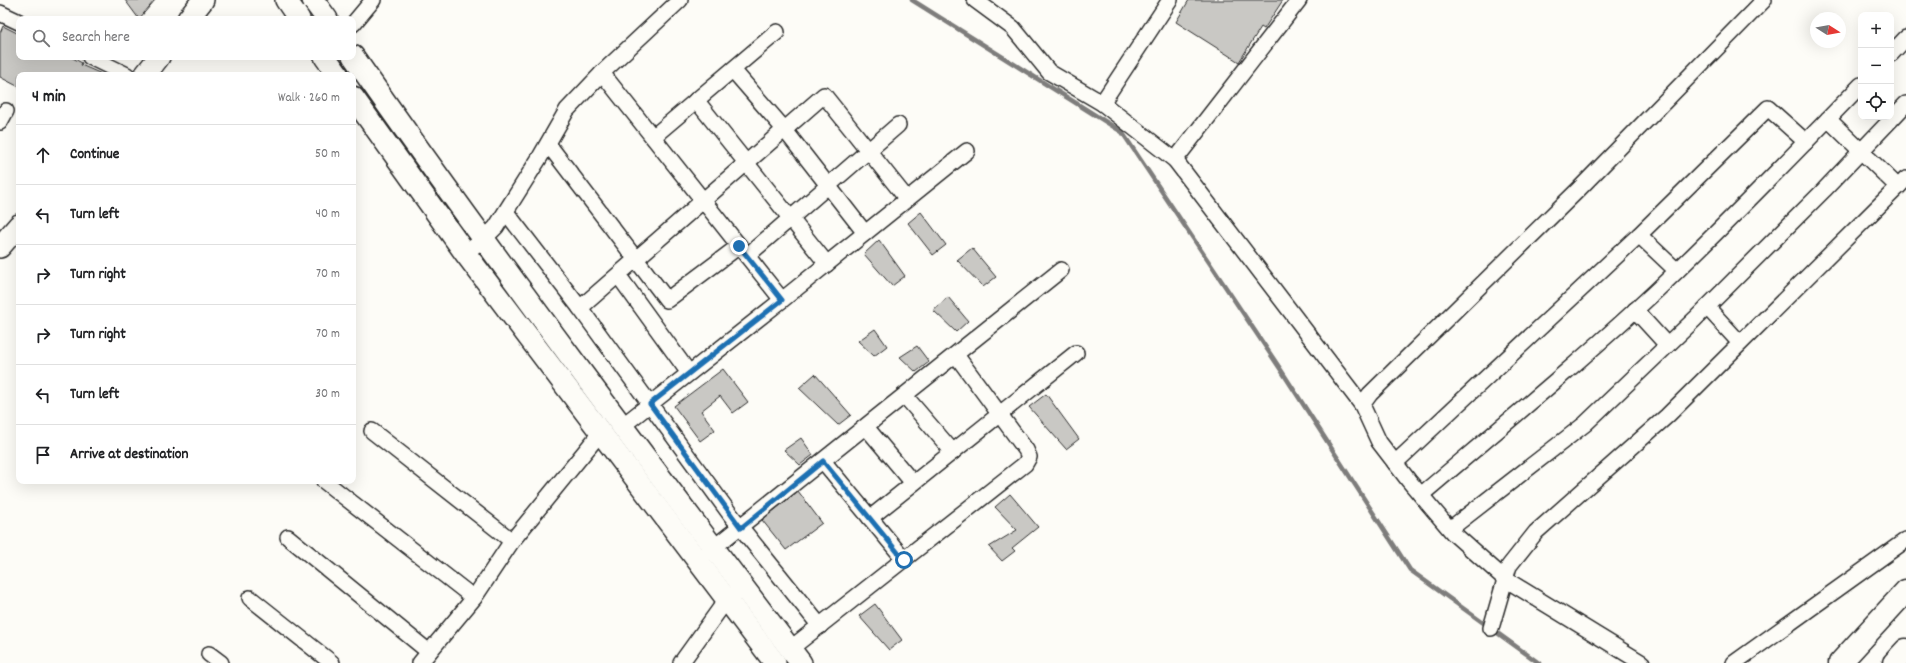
<!DOCTYPE html>
<html lang="en">
<head>
<meta charset="utf-8">
<style>
	body { margin:0; font-family:Dekko,sans-serif; background:#f2f2f2; color:#202124 }
	.controls { position:absolute; right:12px; top:12px; display:grid; overflow:hidden; border-radius:8px; box-shadow:0 4px 16px #0002 }
	.controls button { width:36px; height:36px; display:grid; place-items:center; padding:0; border:0; border-bottom:1px solid #e0e0e0; background:#fff; color:#202124; font:20px sans-serif }
	.compass { position:absolute; left:1810px; top:12px; width:36px; height:36px; border-radius:50%; background:#fff; box-shadow:0 4px 16px #0002; rotate:101deg }
	.stop { position:absolute; width:12px; height:12px; margin:-9px; border:3px solid #1f6fb2; border-radius:50%; background:#fff }
	.stop.end { background:#1f6fb2; border-color:#fff; box-shadow:0 1px 4px #0008 }
	.list { margin:0; padding:0; list-style:none }
	h2 { display:flex; justify-content:space-between; align-items:center; height:52px; margin:0; padding:0 16px; font-size:17px }
	h2 small { font-size:13px; font-weight:400; color:#757577 }
	.list li { display:grid; grid-template-columns:26px 1fr auto; gap:12px; align-items:center; box-sizing:border-box; height:60px; padding:0 16px; border-top:1px solid #e0e0e0 }
	.list b { display:block; font-size:15px; white-space:nowrap }
	.list em { font-size:13px; font-style:normal; color:#757577 }
	.icon { flex:none; width:22px; height:22px; fill:none; stroke:currentColor; stroke-width:2; stroke-linecap:round; stroke-linejoin:round }
	.map { position:relative; flex:none; width:1906px; height:663px; overflow:hidden }
	.search { position:absolute; background:#fff; box-shadow:0 4px 16px #0002; left:16px; top:16px; width:340px; height:44px; display:flex; align-items:center; gap:10px; box-sizing:border-box; padding:0 14px; border-radius:8px; color:#757577; font-size:15px }
	.panel { position:absolute; background:#fff; box-shadow:0 4px 16px #0002; left:16px; top:72px; width:340px; height:412px; border-radius:8px }
	.map>svg:first-child { display:block }
</style>
</head>
<body>
<div class="map">
<svg width="1906" height="663" viewBox="0 0 1906 663">
	<rect width="100%" height="100%" fill="#fdfcf7"/>
	<filter id="ink" filterUnits="userSpaceOnUse"><feTurbulence type="fractalNoise" baseFrequency=".025" numOctaves="2"/><feDisplacementMap in="SourceGraphic" scale="8" xChannelSelector="R" yChannelSelector="G"/><feConvolveMatrix kernelMatrix="1 2 1 2 8 2 1 2 1" color-interpolation-filters="sRGB"/></filter>
	<g filter="url(#ink)">
		<g fill="none" stroke-linecap="round" stroke-linejoin="round">
			<polyline stroke="#7e7d7b" stroke-width="4.5" points="912,0 1122,132 1281,370 1410,570 1539,663"/>
		</g>
		<g fill="#c9c8c4" stroke="#2b2b2b">
			<polygon points="125,0 155,0 139,19"/>
			<polygon points="1189,0 1283,0 1264,29 1261,27 1239,62 1176,22"/>
			<polygon points="3,26 19,34 19,57 71,57 82,63 81,65 104,75 19,75 19,87 0,77 0,33"/>
			<polygon points="921,212 946,245 933,255 908,223"/>
			<polygon points="879,240 905,276 892,286 864,254"/>
			<polygon points="972,248 996,277 983,287 957,260"/>
			<polygon points="948,297 968,321 956,332 933,310"/>
			<polygon points="875,329 887,346 874,356 858,341"/>
			<polygon points="917,346 929,362 916,372 900,357"/>
			<polygon points="723,369 748,402 733,413 720,396 701,411 715,430 700,441 674,406"/>
			<polygon points="815,374 851,415 838,425 799,388"/>
			<polygon points="1046,394 1079,439 1066,449 1029,407"/>
			<polygon points="801,438 813,455 800,465 784,450"/>
			<polygon points="798,491 822,523 786,550 762,520"/>
			<polygon points="1010,494 1038,527 1012,548 1015,551 1002,561 989,547 1017,530 995,507"/>
			<polygon points="875,604 902,640 889,650 859,616"/>
		</g>
		<g fill="none" stroke-linecap="round" stroke-linejoin="round">
			<defs>
				<g id="street">
					<polyline points="975,0 1013,28 1049,72 1102,103 1175,160 1299,0"/>
					<polyline points="0,13 19,22"/>
					<polyline points="353,24 373,0"/>
					<polyline points="1891,54 1906,38"/>
					<polyline points="90,57 127,75"/>
					<polyline points="733,70 784,129 865,233"/>
					<polyline points="602,73 782,300"/>
					<polyline points="696,100 827,264"/>
					<polyline points="1102,103 1170,0"/>
					<polyline points="1828,119 1898,187"/>
					<polyline points="0,122 6,111"/>
					<polyline points="653,137 777,32"/>
					<polyline points="548,144 667,300 739,246"/>
					<polyline points="1175,160 1362,405 1379,442 1409,481 1453,533 1505,579 1642,663"/>
					<polyline points="506,212 580,308 730,514 820,626"/>
					<polyline points="1639,235 1677,271"/>
					<polyline points="465,253 483,240 496,227 540,157 567,110 605,70 680,0"/>
					<polyline points="747,256 898,125"/>
					<polyline points="618,275 689,373"/>
					<polyline points="1707,307 1740,343"/>
					<polyline points="580,308 824,95 907,199"/>
					<polyline points="1635,310 1667,345"/>
					<polyline points="905,396 953,452"/>
					<polyline points="1362,405 1370,394 1578,190 1764,0"/>
					<polyline points="621,427 782,300 967,151"/>
					<polyline points="866,427 913,483"/>
					<polyline points="372,431 512,541"/>
					<polyline points="823,461 904,559"/>
					<polyline points="1395,463 1639,235 1768,108 1806,142"/>
					<polyline points="324,481 474,598"/>
					<path d="M1421 495C1500 428 1580 362 1656 291 1727 224 1794 154 1861 85"/>
					<polyline points="870,518 1076,353"/>
					<polyline points="1450,529 1585,424 1695,319 1824,190 1906,104"/>
					<polyline points="288,537 429,652"/>
					<polyline points="707,553 1061,270"/>
					<polyline points="250,598 332,663"/>
					<polyline points="1491,628 1509,566 1536,532 1667,416 1906,179"/>
					<polyline points="790,649 1025,464 1029,457 1026,450 956,355"/>
					<polyline points="209,654 221,663"/>
					<polyline points="420,663 474,598 512,541 601,432"/>
					<polyline points="681,663 727,599 734,594"/>
					<polyline points="1734,663 1906,540"/>
				</g>
				<g id="secondary">
					<polyline points="286,0 299,19"/>
					<polyline points="313,0 327,19"/>
					<polyline points="188,19 203,0"/>
					<path d="M353 56C497 262 649 463 801 663"/>
					<polyline points="325,57 338,75"/>
					<polyline points="145,75 159,57"/>
					<polyline points="353,97 465,253 775,663"/>
					<polyline points="0,247 19,225"/>
				</g>
				<g id="highway">
					<polyline points="1840,663 1906,591"/>
					<polyline points="1894,663 1906,650"/>
				</g>
			</defs>
			<use href="#street" stroke="#2b2b2b" stroke-width="18"/>
			<use href="#secondary" stroke="#2b2b2b" stroke-width="24"/>
			<use href="#highway" stroke="#2b2b2b" stroke-width="25"/>
			<use href="#street" stroke="#fdfcf7" stroke-width="15"/>
			<use href="#secondary" stroke="#fdfcf7" stroke-width="21"/>
			<use href="#highway" stroke="#fdfcf7" stroke-width="22"/>
		</g>
	</g>
	<g fill="none" stroke-linecap="round" stroke-linejoin="round" filter="url(#ink)">
		<polyline stroke="#1f6fb2" stroke-width="5" points="739,246 782,300 650,404 741,528 823,461 904,560"/>
	</g>
</svg>
<div class="controls">
<button>+</button>
<button>−</button>
<button><svg class="icon" aria-label="locate" viewBox="0 0 24 24"><circle cx="12" cy="12" r="6"/><path d="M12 2v4M12 18v4M2 12h4M18 12h4"/></svg></button>
</div>
<svg class="compass" viewBox="-18 -18 36 36"><path d="M0-13l5 13h-10z" fill="#e53935"/><path d="M0 13l5-13h-10z" fill="#757577"/></svg>
<div class="stop" style="left:904px;top:560px"></div>
<div class="stop end" style="left:739px;top:246px"></div>
<div class="search"><svg class="icon" aria-label="search" viewBox="0 0 24 24"><circle cx="10" cy="10" r="6"/><path d="M15 15l6 6"/></svg>Search here</div>
<section class="panel">
<h2>4 min<small>Walk · 260 m</small></h2>
<ul class="list">
<li><svg class="icon" aria-label="ahead" viewBox="0 0 24 24"><path d="M12 20V5M6 11l6-6 6 6"/></svg><div><b>Continue</b></div><em>50 m</em></li>
<li><svg class="icon" aria-label="left" viewBox="0 0 24 24"><path d="M17 20v-9H6M10 6l-5 5 5 5"/></svg><div><b>Turn left</b></div><em>40 m</em></li>
<li><svg class="icon" aria-label="right" viewBox="0 0 24 24"><path d="M7 20v-9h11M14 6l5 5-5 5"/></svg><div><b>Turn right</b></div><em>70 m</em></li>
<li><svg class="icon" aria-label="right" viewBox="0 0 24 24"><path d="M7 20v-9h11M14 6l5 5-5 5"/></svg><div><b>Turn right</b></div><em>70 m</em></li>
<li><svg class="icon" aria-label="left" viewBox="0 0 24 24"><path d="M17 20v-9H6M10 6l-5 5 5 5"/></svg><div><b>Turn left</b></div><em>30 m</em></li>
<li><svg class="icon" aria-label="arrive" viewBox="0 0 24 24"><path d="M6 21V4h12l-3 4 3 4H6"/></svg><div><b>Arrive at destination</b></div></li>
</ul>
</section>
</div>
</body>
</html>
